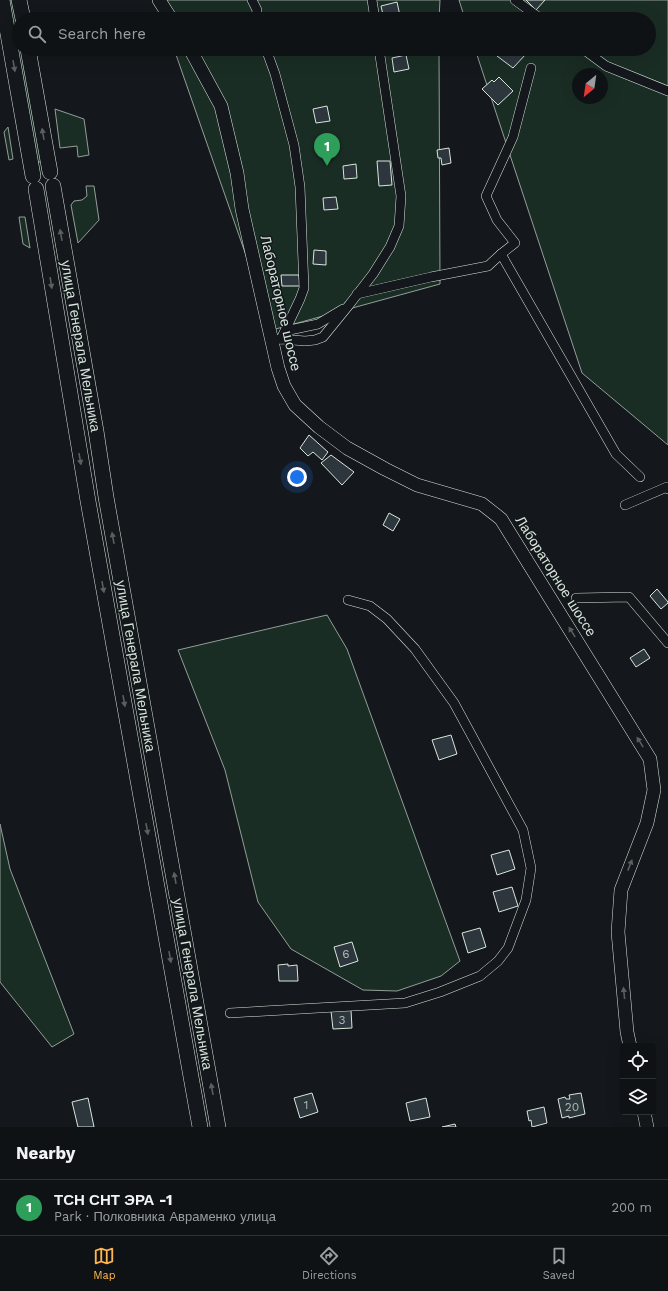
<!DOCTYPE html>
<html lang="en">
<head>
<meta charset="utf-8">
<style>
	body { margin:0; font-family:"Work Sans",sans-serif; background:#181b1e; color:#f1f3f6 }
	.controls { position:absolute; right:12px; bottom:12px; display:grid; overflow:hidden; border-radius:4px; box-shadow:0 4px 16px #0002 }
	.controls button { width:36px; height:36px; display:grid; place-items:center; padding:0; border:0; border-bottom:1px solid #2f3234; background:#0f1215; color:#f1f3f6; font:20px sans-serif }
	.compass { position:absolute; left:572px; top:68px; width:36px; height:36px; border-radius:50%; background:#0f1215; box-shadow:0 4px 16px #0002; rotate:209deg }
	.you { position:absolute; left:297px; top:477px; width:14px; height:14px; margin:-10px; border:3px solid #fff; border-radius:50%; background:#1a73e8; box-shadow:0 0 0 6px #1a73e833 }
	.badge { display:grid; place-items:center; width:26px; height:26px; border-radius:50%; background:#ffb74d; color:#fff; font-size:13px; font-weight:700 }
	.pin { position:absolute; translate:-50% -33px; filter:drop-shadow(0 1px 2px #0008) }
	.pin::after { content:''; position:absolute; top:21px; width:14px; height:12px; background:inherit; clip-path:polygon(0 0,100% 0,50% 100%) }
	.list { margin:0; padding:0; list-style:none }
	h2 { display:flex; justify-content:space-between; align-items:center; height:52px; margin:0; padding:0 16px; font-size:17px }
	h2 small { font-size:13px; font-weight:400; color:#9b9ea0 }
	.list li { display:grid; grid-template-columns:26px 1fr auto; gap:12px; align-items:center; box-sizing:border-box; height:56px; padding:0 16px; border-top:1px solid #2f3234 }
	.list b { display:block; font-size:15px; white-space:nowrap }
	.list p { margin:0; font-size:13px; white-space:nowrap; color:#9b9ea0 }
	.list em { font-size:13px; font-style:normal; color:#9b9ea0 }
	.icon { flex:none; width:22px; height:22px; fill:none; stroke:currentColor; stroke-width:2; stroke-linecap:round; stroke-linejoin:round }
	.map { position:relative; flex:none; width:668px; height:1127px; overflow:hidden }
	.search { position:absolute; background:#0f1215; box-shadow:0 4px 16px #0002; left:12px; right:12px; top:12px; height:44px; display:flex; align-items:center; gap:10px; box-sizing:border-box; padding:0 14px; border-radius:22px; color:#9b9ea0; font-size:15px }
	.sheet { height:108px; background:#0f1215 }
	nav { display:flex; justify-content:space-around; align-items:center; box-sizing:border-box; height:56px; border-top:1px solid #2f3234; background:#0f1215; font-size:11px; color:#9b9ea0 }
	nav a { display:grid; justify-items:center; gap:2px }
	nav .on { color:#ffb74d }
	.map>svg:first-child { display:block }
</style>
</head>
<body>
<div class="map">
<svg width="668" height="1127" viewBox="0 0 668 1127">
	<rect width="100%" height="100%" fill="#14181c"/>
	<g fill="#1a2d24" stroke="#939e99" fill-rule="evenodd">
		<polygon points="9,0 14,0 19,26 19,49 23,49 42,160 40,162 37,162"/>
		<polygon points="157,0 440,0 439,19 164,19"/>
		<path d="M459 0H668V445L582 373 475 49H649V19H465ZM578 74H602V98H578Z"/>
		<polygon points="174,49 439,49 440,284 272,330"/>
		<polygon points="55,109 84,119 89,155 78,157 77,146 60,148"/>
		<polygon points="8,127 13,159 9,160 4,132"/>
		<polygon points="86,186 94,186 99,220 78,243 71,205 74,201 82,200 87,196"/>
		<polygon points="19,217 25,217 30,248 23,244"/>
		<polygon points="327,615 347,649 460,961 441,976 397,991 363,990 291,949 258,902 225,770 178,650"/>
		<polygon points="0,824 10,869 74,1034 52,1047 0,982"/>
	</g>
	<g fill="#2c363c" stroke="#d8e6dc">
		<polygon points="526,0 545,0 536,10"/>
		<polygon points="397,2 400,16 390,19 384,19 381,6"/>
		<polygon points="503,49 520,49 526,54 513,68 497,56"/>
		<polygon points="406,55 409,69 394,72 392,58"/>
		<polygon points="499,77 513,91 498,105 482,89 492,80 494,82"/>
		<polygon points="327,106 330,121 316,123 313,109"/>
		<polygon points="449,148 451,163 442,165 441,158 438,158 437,150"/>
		<polygon points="377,161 390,161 392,185 379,186"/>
		<polygon points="356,164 357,178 344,179 343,166"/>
		<polygon points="336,197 338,209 324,210 323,198"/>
		<polygon points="314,250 326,251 326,265 313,264"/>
		<polygon points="281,275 299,275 300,286 282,286"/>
		<polygon points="309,435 328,452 322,460 313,452 308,456 300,448"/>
		<polygon points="331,455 354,472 342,485 321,463"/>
		<polygon points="389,513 400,519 393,531 383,525"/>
		<polygon points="657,589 668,602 668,603 661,609 650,596"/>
		<polygon points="644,649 650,658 636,667 630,658"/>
		<polygon points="451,735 457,754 439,760 432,740"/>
		<polygon points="509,850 515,869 497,875 491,855"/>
		<polygon points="512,887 518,906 499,912 493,892"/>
		<polygon points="480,928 486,947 468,953 462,933"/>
		<polygon points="352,942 358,961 340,967 334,947"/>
		<polygon points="288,964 288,966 297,965 298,981 279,981 278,965"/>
		<polygon points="351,1010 352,1028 333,1029 331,1011"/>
		<polygon points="312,1093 318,1112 300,1118 294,1098"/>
		<polygon points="581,1093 585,1114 569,1118 569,1116 562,1118 558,1099 565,1097 566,1099 570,1099 569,1095"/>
		<polygon points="88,1098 94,1127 78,1127 72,1102"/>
		<polygon points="426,1098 430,1117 410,1121 406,1103"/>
		<polygon points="544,1107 547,1123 532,1127 531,1120 529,1121 527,1111"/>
		<polygon points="455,1124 456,1127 442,1127"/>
	</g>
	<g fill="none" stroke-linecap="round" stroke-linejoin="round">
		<defs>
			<g id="street">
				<polyline points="252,0 257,10 256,19"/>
				<polyline points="372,0 375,19"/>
				<polyline points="515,0 541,19"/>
				<polyline points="266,49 275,74 294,145 300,187 304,288 300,299 281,339"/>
				<polyline points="583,49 606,66 668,91"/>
				<polyline points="501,254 515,243 497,220 486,196 513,137 531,68"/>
				<polyline points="357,294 431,277 488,266 501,254 616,454 640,477"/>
				<polyline points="285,331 318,324 343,309"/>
				<polyline points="272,340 281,339 305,341 315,340 323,337 349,305 373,274 390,247 399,226 401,196 379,49"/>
				<polyline points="625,505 667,487 668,489"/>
				<polyline points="576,598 629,597 668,643"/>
				<polyline points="230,1013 405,1003 440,992 480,976 498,961 508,948 526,900 531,868 523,830 454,703 415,649 387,619 370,606 348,600"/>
			</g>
			<g id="secondary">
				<polyline points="159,0 171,19"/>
				<polyline points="190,49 221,106 237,173 242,209 278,368 284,386 295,405 319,427 347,448 385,469 417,485 482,504 501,519 650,759 654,790 647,823 621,890 618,932 627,1032 630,1046"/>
				<polyline points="644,1112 647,1127"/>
			</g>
			<g id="primary">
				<polyline points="2,0 33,176"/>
				<polyline points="19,0 23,19"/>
				<polyline points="28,49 50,172"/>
				<polyline points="53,186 96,431 106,497 218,1127"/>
				<polyline points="36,189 88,501 200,1127"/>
			</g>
		</defs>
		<use href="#street" stroke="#d8e6dc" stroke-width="10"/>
		<use href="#secondary" stroke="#d8e6dc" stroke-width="14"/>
		<use href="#primary" stroke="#d8e6dc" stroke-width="16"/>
		<use href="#street" stroke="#14181c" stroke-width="9"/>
		<use href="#secondary" stroke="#14181c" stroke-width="13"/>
		<use href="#primary" stroke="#14181c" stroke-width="15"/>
	</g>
	<defs><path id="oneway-solid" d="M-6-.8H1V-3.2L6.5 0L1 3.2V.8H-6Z"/></defs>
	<g fill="#59605f">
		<use href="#oneway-solid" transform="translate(14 66) rotate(80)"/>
		<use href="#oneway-solid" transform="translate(43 134) rotate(-100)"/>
		<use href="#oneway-solid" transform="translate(61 235) rotate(-100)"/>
		<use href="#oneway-solid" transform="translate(51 283) rotate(81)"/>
		<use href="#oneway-solid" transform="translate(80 459) rotate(80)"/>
		<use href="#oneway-solid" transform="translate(113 538) rotate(-100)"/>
		<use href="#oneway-solid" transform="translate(103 587) rotate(80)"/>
		<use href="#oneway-solid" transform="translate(572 632) rotate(-122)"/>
		<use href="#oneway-solid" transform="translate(124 701) rotate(80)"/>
		<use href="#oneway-solid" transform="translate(640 742) rotate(-122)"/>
		<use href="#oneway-solid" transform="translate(147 829) rotate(80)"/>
		<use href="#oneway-solid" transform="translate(630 865) rotate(-69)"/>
		<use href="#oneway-solid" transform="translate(175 878) rotate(-100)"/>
		<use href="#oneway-solid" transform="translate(170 957) rotate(80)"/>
		<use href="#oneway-solid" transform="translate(624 993) rotate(-96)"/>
		<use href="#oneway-solid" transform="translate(212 1089) rotate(-100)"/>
	</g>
	<g text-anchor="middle" stroke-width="3" stroke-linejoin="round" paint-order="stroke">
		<g font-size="12" fill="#adbab4">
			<text x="346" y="958">6</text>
			<text x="342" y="1024">3</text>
			<text x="306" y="1109">1</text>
			<text x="572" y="1111">20</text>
		</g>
		<g font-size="14" fill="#d8e6dc" stroke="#14181c">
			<text transform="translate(281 303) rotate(77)" y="5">Лабораторное шоссе</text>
			<text transform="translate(81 346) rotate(80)" y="5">улица Генерала Мельника</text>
			<text transform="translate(556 576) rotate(58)" y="5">Лабораторное шоссе</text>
			<text transform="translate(136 666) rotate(80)" y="5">улица Генерала Мельника</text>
			<text transform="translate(193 984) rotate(80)" y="5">улица Генерала Мельника</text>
		</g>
	</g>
</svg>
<div class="controls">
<button><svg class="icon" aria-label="locate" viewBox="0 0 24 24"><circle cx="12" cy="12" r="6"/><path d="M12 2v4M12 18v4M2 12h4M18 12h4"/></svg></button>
<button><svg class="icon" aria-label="layers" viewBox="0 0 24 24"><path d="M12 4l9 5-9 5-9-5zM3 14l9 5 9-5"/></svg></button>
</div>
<svg class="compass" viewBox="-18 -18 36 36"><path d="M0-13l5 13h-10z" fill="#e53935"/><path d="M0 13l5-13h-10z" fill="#9b9ea0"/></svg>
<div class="you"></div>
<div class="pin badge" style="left:327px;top:166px;background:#2e9e5b">1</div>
<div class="search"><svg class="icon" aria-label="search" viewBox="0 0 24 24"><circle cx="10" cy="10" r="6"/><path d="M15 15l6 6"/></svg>Search here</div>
</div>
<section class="sheet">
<h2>Nearby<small></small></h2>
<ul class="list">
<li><span class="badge" style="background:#2e9e5b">1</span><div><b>ТСН СНТ ЭРА -1</b><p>Park · Полковника Авраменко улица</p></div><em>200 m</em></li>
</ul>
</section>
<nav>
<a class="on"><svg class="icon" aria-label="map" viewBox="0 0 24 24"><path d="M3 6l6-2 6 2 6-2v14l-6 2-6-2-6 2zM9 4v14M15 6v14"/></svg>Map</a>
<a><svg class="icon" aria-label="directions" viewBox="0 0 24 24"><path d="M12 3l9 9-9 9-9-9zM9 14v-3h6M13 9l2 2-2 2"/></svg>Directions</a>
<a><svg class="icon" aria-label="saved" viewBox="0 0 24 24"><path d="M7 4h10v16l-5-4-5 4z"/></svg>Saved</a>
</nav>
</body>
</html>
